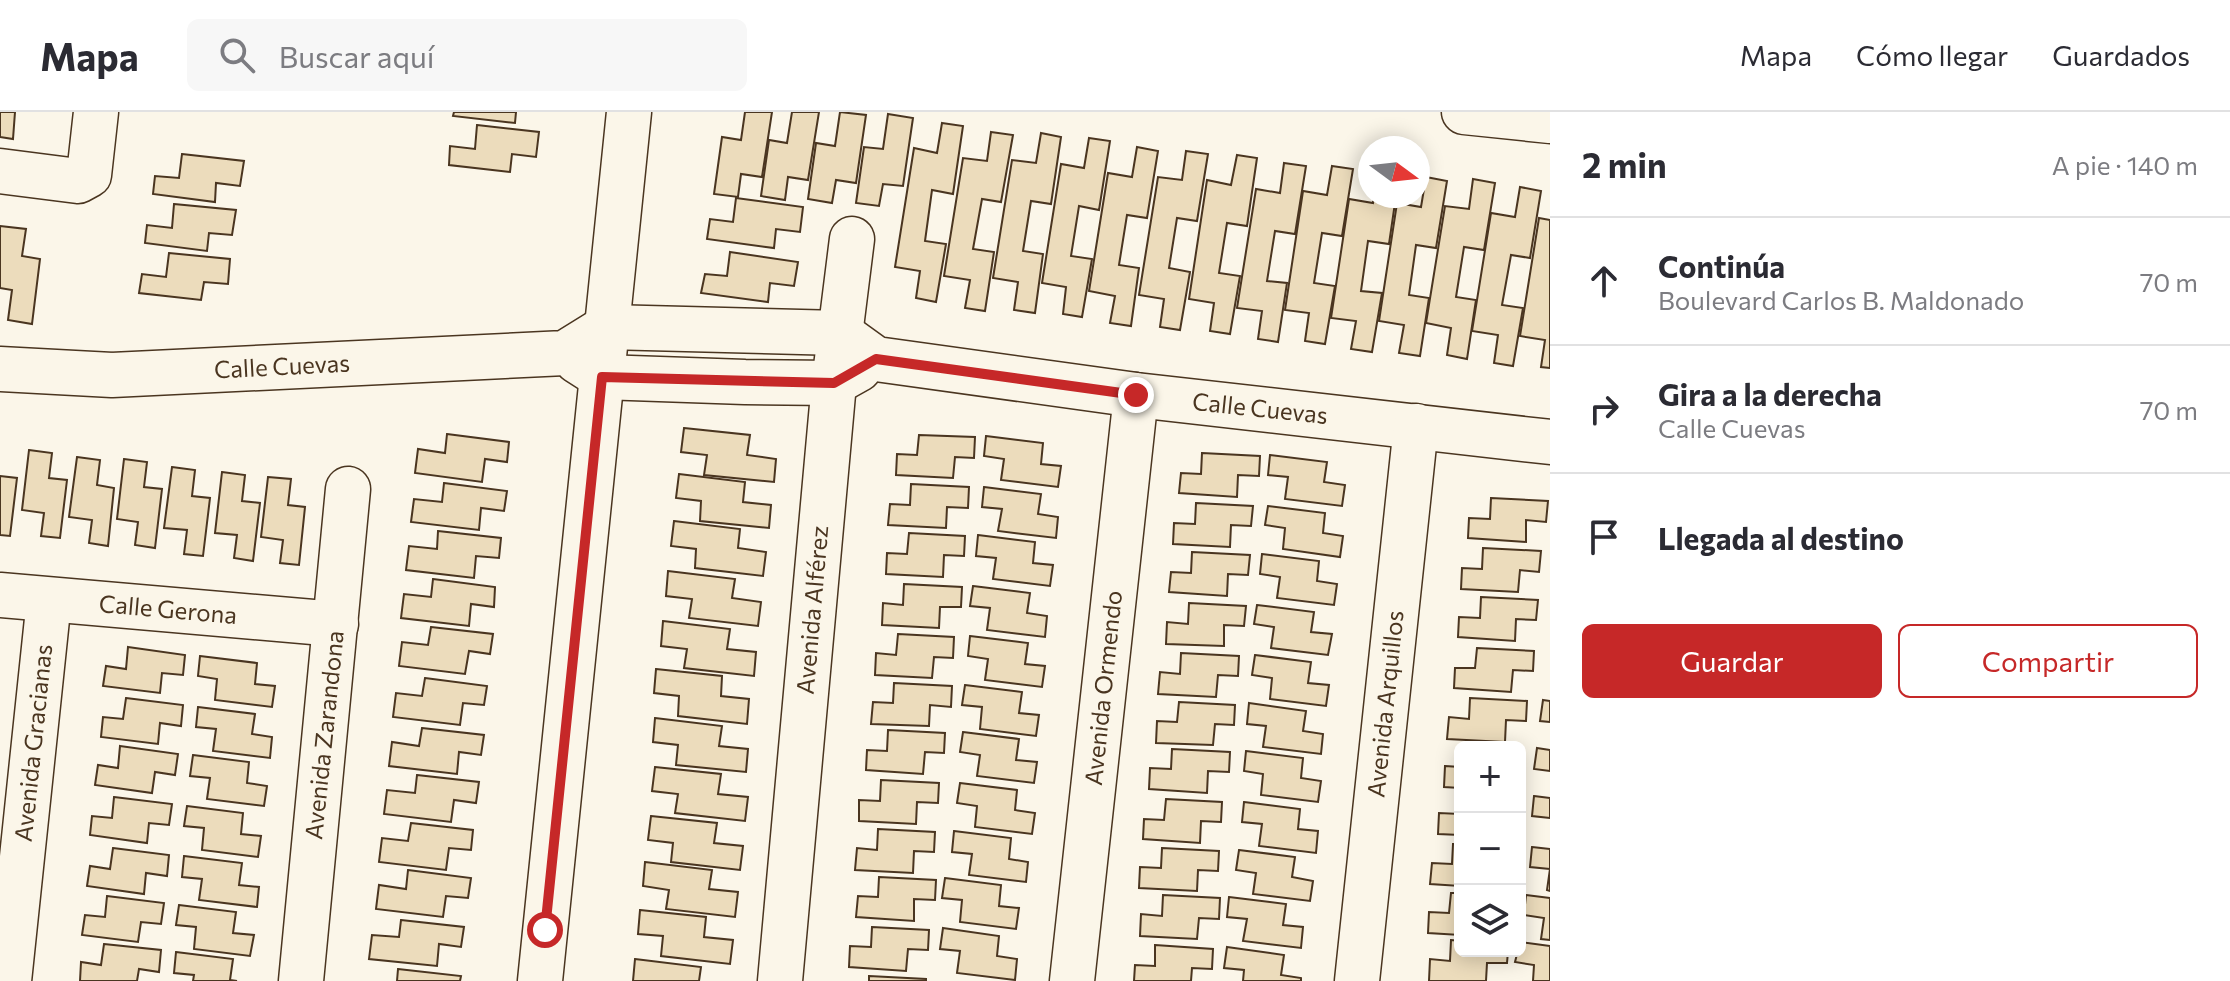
<!DOCTYPE html>
<html lang="es">
<head>
<meta charset="utf-8">
<style>
	body { margin:0; font-family:Commissioner,sans-serif; background:#f7f7f7; color:#2b2b33 }
	.controls { position:absolute; right:24px; bottom:24px; display:grid; overflow:hidden; border-radius:12px; box-shadow:0 4px 20px #0003 }
	.controls button { width:72px; height:72px; display:grid; place-items:center; padding:0; border:0; border-bottom:2px solid #e1e1e2; background:#fff; color:#2b2b33; font:40px sans-serif }
	.compass { position:absolute; left:1358px; top:24px; width:72px; height:72px; border-radius:50%; background:#fff; box-shadow:0 4px 20px #0003; rotate:105deg }
	.stop { position:absolute; width:24px; height:24px; margin:-18px; border:6px solid #c62828; border-radius:50%; background:#fff }
	.stop.end { background:#c62828; border-color:#fff; box-shadow:0 2px 8px #0008 }
	.list { margin:0; padding:0; list-style:none }
	h2 { display:flex; justify-content:space-between; align-items:center; height:104px; margin:0; padding:0 32px; font-size:34px }
	h2 small { font-size:26px; font-weight:400; color:#7c7c81 }
	.list li { display:grid; grid-template-columns:52px 1fr auto; gap:24px; align-items:center; box-sizing:border-box; height:128px; padding:0 32px; border-top:2px solid #e1e1e2 }
	.list b { display:block; font-size:30px; white-space:nowrap }
	.list p { margin:0; font-size:26px; white-space:nowrap; color:#7c7c81 }
	.list em { font-size:26px; font-style:normal; color:#7c7c81 }
	.actions { display:flex; gap:16px; padding:24px 32px }
	.actions a { flex:1; padding:18px 0; border:2px solid #c62828; border-radius:12px; text-align:center; font-size:28px; color:#c62828 }
	.actions .main { background:#c62828; color:#fff }
	.icon { flex:none; width:44px; height:44px; fill:none; stroke:currentColor; stroke-width:2; stroke-linecap:round; stroke-linejoin:round }
	.map { position:relative; flex:none; width:1550px; height:869px; overflow:hidden }
	header { display:flex; align-items:center; gap:48px; box-sizing:border-box; height:112px; padding:0 40px; background:#fff; border-bottom:2px solid #e1e1e2 }
	header strong { font-size:38px }
	nav { display:flex; gap:44px; margin-inline-start:auto; font-size:28px }
	.search { width:560px; height:72px; background:#f7f7f7; display:flex; align-items:center; gap:20px; box-sizing:border-box; padding:0 28px; border-radius:12px; color:#7c7c81; font-size:30px }
	main { display:flex }
	aside { flex:1; background:#fff }
	.map>svg:first-child { display:block }
</style>
</head>
<body>
<header>
<strong>Mapa</strong>
<div class="search"><svg class="icon" aria-label="search" viewBox="0 0 24 24"><circle cx="10" cy="10" r="6"/><path d="M15 15l6 6"/></svg>Buscar aquí</div>
<nav><a>Mapa</a><a>Cómo llegar</a><a>Guardados</a></nav>
</header>
<main>
<div class="map">
<svg width="1550" height="869" viewBox="0 0 1550 869">
	<rect width="100%" height="100%" fill="#fbf6e9"/>
	<g fill="#ecdcbc" stroke="#4a3520" stroke-width="2">
		<polygon points="0,0 15,0 13,27 0,25"/>
		<polygon points="454,0 516,0 515,11 453,4"/>
		<polygon points="745,0 772,0 762,65 741,62 738,85 714,82 722,25 741,28"/>
		<polygon points="792,0 819,0 808,68 788,65 785,88 761,84 769,28 787,31"/>
		<polygon points="840,0 866,3 856,71 836,68 832,91 808,87 816,31 835,34"/>
		<polygon points="888,2 913,6 903,74 883,72 879,94 856,91 864,35 883,37"/>
		<polygon points="942,11 963,14 953,82 932,78 925,129 946,132 936,190 916,186 920,159 895,155 914,36 937,41"/>
		<polygon points="477,13 539,20 536,45 512,42 510,60 449,53 450,34 475,37"/>
		<polygon points="991,20 1013,23 1001,90 982,87 973,137 994,140 985,199 965,196 970,168 944,164 963,46 987,49"/>
		<polygon points="1041,21 1061,25 1051,92 1031,89 1023,139 1043,142 1035,201 1014,198 1018,170 993,166 1012,48 1036,51"/>
		<polygon points="1089,26 1110,29 1099,98 1079,94 1071,144 1092,147 1082,205 1063,202 1066,175 1042,171 1061,52 1084,56"/>
		<polygon points="1137,35 1158,39 1147,106 1127,103 1119,153 1139,156 1131,214 1110,211 1115,184 1089,179 1108,61 1132,65"/>
		<polygon points="1186,39 1208,42 1197,109 1177,106 1169,156 1190,160 1180,218 1160,215 1164,187 1139,183 1158,65 1182,68"/>
		<polygon points="182,42 244,49 240,74 216,71 215,90 153,82 155,64 179,66"/>
		<polygon points="1237,43 1257,46 1247,114 1227,111 1219,161 1240,164 1230,222 1210,219 1214,191 1189,187 1207,68 1231,73"/>
		<polygon points="1284,51 1306,54 1295,122 1275,119 1267,169 1287,171 1278,230 1258,227 1262,199 1237,196 1256,77 1280,81"/>
		<polygon points="1332,54 1353,57 1342,124 1322,121 1314,171 1335,174 1325,232 1305,229 1309,201 1285,198 1303,79 1327,83"/>
		<polygon points="1426,65 1447,69 1436,136 1416,133 1409,183 1429,186 1420,244 1399,241 1404,213 1379,209 1397,91 1421,95"/>
		<polygon points="1473,67 1495,71 1484,138 1464,135 1456,185 1476,188 1467,247 1447,243 1451,216 1426,211 1445,94 1469,97"/>
		<polygon points="1520,75 1541,79 1530,146 1511,143 1502,193 1523,196 1513,254 1494,251 1498,223 1472,219 1491,101 1515,105"/>
		<polygon points="1374,84 1396,84 1389,132 1368,129 1361,179 1382,181 1372,240 1351,237 1356,209 1331,206 1349,87 1373,91"/>
		<polygon points="736,86 803,95 800,120 776,117 774,136 707,127 710,107 733,110"/>
		<polygon points="174,92 236,98 232,123 209,121 207,139 145,131 147,113 172,116"/>
		<polygon points="1539,106 1550,108 1550,256 1541,255 1545,228 1520,224"/>
		<polygon points="0,114 26,117 22,144 40,147 32,212 8,208 12,178 0,176"/>
		<polygon points="730,140 798,150 794,174 770,171 768,190 701,181 705,162 727,164"/>
		<polygon points="169,141 230,147 228,172 204,170 201,188 139,181 142,162 166,165"/>
		<polygon points="684,316 750,323 747,343 776,347 774,370 704,363 707,343 681,340"/>
		<polygon points="447,322 509,330 507,350 485,347 482,370 415,361 418,337 445,341"/>
		<polygon points="919,323 975,325 974,346 955,345 953,366 896,363 897,342 917,343"/>
		<polygon points="986,324 1043,331 1041,352 1061,354 1058,375 1001,368 1004,347 984,344"/>
		<polygon points="29,338 52,341 49,366 67,368 60,426 41,424 44,401 22,398"/>
		<polygon points="1202,341 1260,344 1259,364 1238,363 1237,385 1179,381 1181,361 1201,362"/>
		<polygon points="1270,343 1327,350 1324,370 1345,373 1342,394 1285,387 1288,365 1268,363"/>
		<polygon points="77,345 100,348 97,373 114,376 108,434 89,431 92,408 69,405"/>
		<polygon points="124,347 147,350 144,375 162,377 155,436 135,433 138,410 117,407"/>
		<polygon points="172,355 195,358 192,384 210,386 203,444 184,442 187,418 164,416"/>
		<polygon points="222,360 245,363 242,389 260,391 253,449 234,446 237,423 215,421"/>
		<polygon points="679,362 745,370 743,390 771,393 769,416 700,409 701,389 676,386"/>
		<polygon points="0,364 17,366 10,424 0,423"/>
		<polygon points="268,365 291,367 288,393 305,395 299,453 280,451 283,428 261,425"/>
		<polygon points="444,371 507,379 504,399 481,396 479,418 411,410 414,387 442,390"/>
		<polygon points="911,372 969,375 968,396 947,395 946,416 888,413 890,392 910,393"/>
		<polygon points="984,375 1041,382 1038,402 1058,405 1056,426 998,419 1002,397 982,395"/>
		<polygon points="1491,386 1548,389 1546,410 1526,408 1526,430 1468,426 1469,406 1490,407"/>
		<polygon points="1196,391 1253,394 1251,414 1231,413 1230,435 1173,432 1174,411 1195,412"/>
		<polygon points="1268,394 1325,401 1323,421 1343,424 1340,445 1283,437 1285,416 1265,413"/>
		<polygon points="674,409 740,417 738,436 766,440 763,464 695,456 696,437 671,434"/>
		<polygon points="438,419 501,426 499,446 476,444 474,466 406,458 409,434 437,437"/>
		<polygon points="909,421 965,424 964,444 944,443 943,465 886,462 887,441 907,442"/>
		<polygon points="978,423 1035,430 1033,451 1053,453 1050,474 993,467 996,446 976,444"/>
		<polygon points="1483,436 1541,439 1539,460 1520,458 1518,480 1461,477 1462,456 1482,457"/>
		<polygon points="1192,440 1250,443 1248,463 1228,462 1227,484 1169,480 1171,460 1191,461"/>
		<polygon points="1262,442 1319,449 1317,469 1337,472 1334,493 1277,486 1280,465 1260,462"/>
		<polygon points="668,459 735,467 732,486 761,490 758,514 689,506 692,487 666,484"/>
		<polygon points="433,467 495,475 494,495 471,492 469,514 401,506 404,482 431,485"/>
		<polygon points="904,472 962,475 961,495 940,495 939,516 882,513 883,491 903,493"/>
		<polygon points="973,474 1030,481 1027,501 1047,504 1045,525 987,518 990,496 970,494"/>
		<polygon points="1481,485 1538,488 1536,508 1516,507 1515,529 1458,525 1459,505 1480,506"/>
		<polygon points="1189,491 1246,494 1244,514 1224,513 1224,534 1166,532 1167,510 1188,512"/>
		<polygon points="1257,493 1314,500 1311,520 1332,522 1328,543 1271,536 1274,515 1254,512"/>
		<polygon points="663,509 730,517 727,537 756,540 754,564 684,556 687,537 661,534"/>
		<polygon points="431,515 493,522 490,542 469,539 465,562 399,554 402,530 428,533"/>
		<polygon points="898,522 954,525 953,546 934,545 932,566 875,563 876,541 896,543"/>
		<polygon points="970,524 1028,531 1025,552 1045,554 1042,575 985,568 988,547 968,544"/>
		<polygon points="128,535 185,543 183,563 162,561 160,581 103,574 106,554 126,557"/>
		<polygon points="1477,536 1534,539 1533,559 1513,558 1511,580 1454,576 1455,556 1475,556"/>
		<polygon points="1181,541 1239,544 1238,564 1218,563 1216,585 1158,582 1160,560 1180,562"/>
		<polygon points="1255,543 1311,550 1308,571 1329,573 1326,594 1270,587 1272,566 1252,563"/>
		<polygon points="200,544 257,551 255,572 275,574 272,595 215,588 217,567 198,564"/>
		<polygon points="656,557 722,564 721,584 749,587 747,612 678,604 679,584 654,581"/>
		<polygon points="425,566 487,574 484,593 463,591 460,613 393,605 396,581 422,584"/>
		<polygon points="894,571 952,574 951,595 930,593 929,614 871,612 873,590 893,591"/>
		<polygon points="965,573 1022,580 1019,601 1039,603 1036,624 980,617 982,595 962,593"/>
		<polygon points="126,586 183,593 181,614 160,611 158,632 101,625 103,605 123,607"/>
		<polygon points="1470,586 1527,589 1526,609 1506,608 1505,630 1447,627 1449,605 1469,607"/>
		<polygon points="1543,588 1550,589 1550,610 1540,609"/>
		<polygon points="1179,590 1235,593 1234,613 1215,612 1213,633 1156,631 1157,609 1177,610"/>
		<polygon points="1249,591 1306,599 1303,619 1323,622 1321,642 1263,635 1266,614 1247,612"/>
		<polygon points="198,595 255,602 252,622 272,625 270,646 213,639 216,617 196,615"/>
		<polygon points="655,606 722,614 719,634 748,637 746,660 676,653 678,633 653,630"/>
		<polygon points="422,616 484,623 481,643 459,640 457,662 389,654 392,630 419,634"/>
		<polygon points="888,618 945,621 944,641 925,640 923,662 866,658 867,638 887,639"/>
		<polygon points="963,620 1019,627 1016,648 1037,650 1034,671 977,664 980,643 960,640"/>
		<polygon points="120,634 178,642 175,663 155,660 152,681 95,673 98,653 118,656"/>
		<polygon points="1537,636 1550,638 1550,659 1534,657"/>
		<polygon points="1172,637 1230,640 1229,660 1208,659 1207,681 1149,677 1150,656 1171,657"/>
		<polygon points="1246,639 1303,646 1301,666 1321,669 1318,690 1261,683 1263,662 1244,659"/>
		<polygon points="193,643 249,650 247,671 267,674 264,694 207,687 210,666 190,664"/>
		<polygon points="1445,654 1460,655 1460,676 1444,675"/>
		<polygon points="655,655 721,662 718,682 748,685 745,709 675,701 678,682 652,679"/>
		<polygon points="417,663 479,670 476,691 454,688 451,710 384,702 387,678 415,681"/>
		<polygon points="881,668 939,671 938,691 917,690 916,712 859,709 859,688 880,689"/>
		<polygon points="960,671 1017,678 1015,698 1035,701 1032,722 975,715 977,694 957,691"/>
		<polygon points="1534,684 1550,686 1550,706 1532,704"/>
		<polygon points="114,685 172,692 169,713 149,711 147,731 90,723 92,704 112,706"/>
		<polygon points="1166,687 1222,690 1221,710 1201,709 1200,731 1143,727 1144,707 1164,708"/>
		<polygon points="1244,690 1300,697 1298,717 1318,719 1316,741 1259,734 1262,712 1242,710"/>
		<polygon points="187,694 243,701 241,722 261,724 258,745 202,738 204,716 184,714"/>
		<polygon points="1460,694 1460,723 1438,722 1439,701 1460,702"/>
		<polygon points="651,704 717,711 714,731 743,734 740,758 671,750 673,731 648,728"/>
		<polygon points="411,711 473,718 471,738 449,736 446,758 379,750 382,726 408,729"/>
		<polygon points="878,717 935,720 934,740 914,739 913,761 855,758 857,736 877,738"/>
		<polygon points="954,719 1011,726 1009,747 1028,750 1026,770 969,763 972,742 952,740"/>
		<polygon points="1453,732 1460,732 1460,774 1430,772 1432,751 1452,752"/>
		<polygon points="1532,735 1550,737 1550,779 1547,778 1550,757 1530,755"/>
		<polygon points="113,736 169,743 167,764 146,761 144,782 87,774 90,754 110,757"/>
		<polygon points="1162,736 1219,739 1218,759 1198,758 1197,779 1139,776 1140,755 1161,756"/>
		<polygon points="1239,738 1295,745 1292,765 1313,769 1310,789 1253,782 1256,761 1236,758"/>
		<polygon points="184,744 242,751 239,773 259,775 257,795 199,788 202,767 182,765"/>
		<polygon points="645,750 712,758 709,777 738,780 735,805 666,797 669,778 643,774"/>
		<polygon points="408,758 471,766 468,786 446,784 443,805 376,797 379,773 406,777"/>
		<polygon points="879,765 936,768 935,788 914,787 914,809 856,805 858,784 878,785"/>
		<polygon points="945,766 1001,773 999,794 1019,796 1016,817 960,810 962,788 942,786"/>
		<polygon points="1451,781 1460,781 1460,823 1428,821 1429,800 1449,801"/>
		<polygon points="1163,783 1220,786 1219,807 1199,806 1197,827 1140,824 1141,802 1162,804"/>
		<polygon points="1526,783 1550,786 1550,828 1541,827 1544,806 1524,803"/>
		<polygon points="107,784 164,791 161,812 141,810 138,830 82,823 85,803 105,805"/>
		<polygon points="1229,785 1286,792 1283,813 1303,815 1301,836 1243,829 1247,807 1227,805"/>
		<polygon points="179,793 236,800 233,821 254,823 250,844 194,837 196,815 176,813"/>
		<polygon points="640,798 706,805 704,825 733,828 730,852 661,844 663,824 638,822"/>
		<polygon points="401,808 464,815 461,835 439,832 437,854 369,847 372,823 399,825"/>
		<polygon points="872,815 929,818 928,838 908,837 906,859 849,855 850,834 871,835"/>
		<polygon points="943,816 999,824 997,844 1017,847 1015,868 957,861 960,839 940,837"/>
		<polygon points="1451,828 1460,829 1460,839 1508,839 1507,851 1487,851 1486,869 1429,869 1430,847 1450,849"/>
		<polygon points="1520,830 1550,834 1550,869 1533,869 1534,853 1515,850"/>
		<polygon points="104,832 161,838 159,860 139,857 137,869 80,869 81,850 101,853"/>
		<polygon points="1155,833 1213,837 1212,857 1192,856 1191,869 1134,869 1135,853 1155,854"/>
		<polygon points="1227,835 1284,843 1281,863 1301,866 1301,869 1243,869 1244,858 1224,856"/>
		<polygon points="176,840 233,847 230,868 237,869 193,869 194,863 174,861"/>
		<polygon points="635,847 701,855 699,869 633,869"/>
		<polygon points="398,857 461,864 460,869 397,869"/>
		<polygon points="869,864 926,867 926,869 869,869"/>
	</g>
	<g fill="none" stroke-linecap="round" stroke-linejoin="round">
		<defs>
			<g id="minor">
				<polyline points="1464,0 1550,9"/>
				<polyline points="0,59 78,69 89,63 96,0"/>
				<polyline points="577,249 602,265 745,270 834,271 859,257"/>
				<polyline points="0,257 112,263 565,241 607,215 840,221 876,247 1136,283 1550,330"/>
				<polyline points="0,483 336,512"/>
				<polyline points="9,869 49,488"/>
				<polyline points="301,869 348,377"/>
				<polyline points="540,869 629,0"/>
				<polyline points="780,869 834,271 852,127"/>
				<polyline points="1072,869 1136,283"/>
				<polyline points="1357,869 1416,314"/>
			</g>
		</defs>
		<use href="#minor" stroke="#4a3520" stroke-width="47"/>
		<use href="#minor" stroke="#fbf6e9" stroke-width="44"/>
	</g>
	<g fill="none" stroke-linecap="round" stroke-linejoin="round">
		<polyline stroke="#c62828" stroke-width="10" points="545,818 602,265 834,271 876,247 1136,283"/>
	</g>
	<g text-anchor="middle" stroke-width="6" stroke-linejoin="round" paint-order="stroke">
		<g font-size="24" fill="#4a3520" stroke="#fbf6e9">
			<text transform="translate(282 255) rotate(-3)" y="8">Calle Cuevas</text>
			<text transform="translate(1260 297) rotate(6)" y="8">Calle Cuevas</text>
			<text transform="translate(168 498) rotate(5)" y="8">Calle Gerona</text>
			<text transform="translate(813 498) rotate(-85)" y="8">Avenida Alférez</text>
			<text transform="translate(1104 576) rotate(-84)" y="8">Avenida Ormendo</text>
			<text transform="translate(1386 592) rotate(-84)" y="8">Avenida Arquillos</text>
			<text transform="translate(325 623) rotate(-84)" y="8">Avenida Zarandona</text>
			<text transform="translate(34 631) rotate(-84)" y="8">Avenida Gracianas</text>
		</g>
	</g>
</svg>
<div class="controls">
<button>+</button>
<button>−</button>
<button><svg class="icon" aria-label="layers" viewBox="0 0 24 24"><path d="M12 4l9 5-9 5-9-5zM3 14l9 5 9-5"/></svg></button>
</div>
<svg class="compass" viewBox="-18 -18 36 36"><path d="M0-13l5 13h-10z" fill="#e53935"/><path d="M0 13l5-13h-10z" fill="#7c7c81"/></svg>
<div class="stop" style="left:545px;top:818px"></div>
<div class="stop end" style="left:1136px;top:283px"></div>
</div>
<aside>
<h2>2 min<small>A pie · 140 m</small></h2>
<ul class="list">
<li><svg class="icon" aria-label="ahead" viewBox="0 0 24 24"><path d="M12 20V5M6 11l6-6 6 6"/></svg><div><b>Continúa</b><p>Boulevard Carlos B. Maldonado</p></div><em>70 m</em></li>
<li><svg class="icon" aria-label="right" viewBox="0 0 24 24"><path d="M7 20v-9h11M14 6l5 5-5 5"/></svg><div><b>Gira a la derecha</b><p>Calle Cuevas</p></div><em>70 m</em></li>
<li><svg class="icon" aria-label="arrive" viewBox="0 0 24 24"><path d="M6 21V4h12l-3 4 3 4H6"/></svg><div><b>Llegada al destino</b></div></li>
</ul>
<div class="actions"><a class="main">Guardar</a><a>Compartir</a></div>
</aside>
</main>
</body>
</html>
